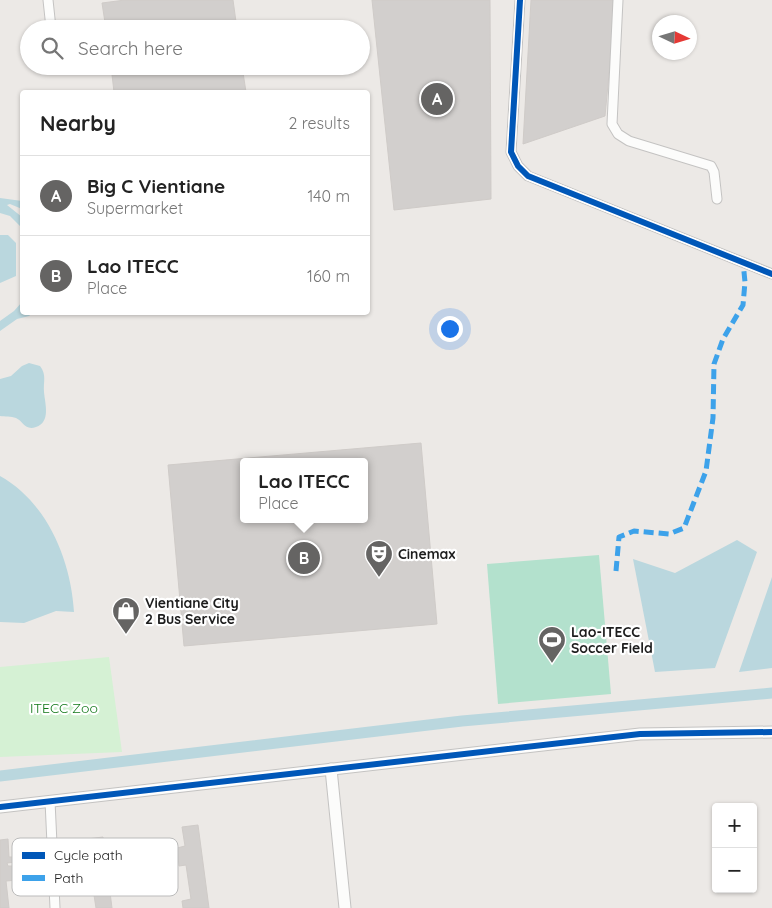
<!DOCTYPE html>
<html lang="en">
<head>
<meta charset="utf-8">
<style>
	body { margin:0; font-family:Quicksand,sans-serif; background:#f2f2f2; color:#222 }
	.controls { position:absolute; right:15px; bottom:15px; display:grid; overflow:hidden; border-radius:5px; box-shadow:0 1px 4px #0004 }
	.controls button { width:45px; height:45px; display:grid; place-items:center; padding:0; border:0; border-bottom:1px solid #e0e0e0; background:#fff; color:#222; font:25px sans-serif }
	.compass { position:absolute; left:652px; top:15px; width:45px; height:45px; border-radius:50%; background:#fff; box-shadow:0 1px 4px #0004; rotate:94deg }
	.you { position:absolute; left:449px; top:328px; width:18px; height:18px; margin:-12px; border:4px solid #fff; border-radius:50%; background:#1a73e8; box-shadow:0 0 0 8px #1a73e833 }
	.badge { display:grid; place-items:center; width:32px; height:32px; border-radius:50%; background:#656463; color:#fff; font-size:16px; font-weight:700 }
	.pin { position:absolute; translate:-50% -50%; border:2px solid #fff; box-shadow:0 1px 5px #0006 }
	.popup { position:absolute; left:240px; top:458px; width:128px; height:65px; box-sizing:border-box; display:grid; place-content:center; border-radius:5px; background:#fff; filter:drop-shadow(0 1px 4px #0005); font-size:16px; white-space:nowrap; color:#767676 }
	.popup b { font-size:19px; color:#222 }
	.popup::after { content:''; position:absolute; left:50%; top:100%; margin-left:-10px; border:10px solid transparent; border-top-color:#fff }
	.list { margin:0; padding:0; list-style:none }
	h2 { display:flex; justify-content:space-between; align-items:center; height:65px; margin:0; padding:0 20px; font-size:21px }
	h2 small { font-size:16px; font-weight:400; color:#767676 }
	.list li { display:grid; grid-template-columns:32px 1fr auto; gap:15px; align-items:center; box-sizing:border-box; height:80px; padding:0 20px; border-top:1px solid #e0e0e0 }
	.list b { display:block; font-size:19px; white-space:nowrap }
	.list p { margin:0; font-size:16px; white-space:nowrap; color:#767676 }
	.list em { font-size:16px; font-style:normal; color:#767676 }
	.icon { flex:none; width:28px; height:28px; fill:none; stroke:currentColor; stroke-width:2; stroke-linecap:round; stroke-linejoin:round }
	.map { position:relative; flex:none; width:772px; height:908px; overflow:hidden }
	.search { position:absolute; background:#fff; box-shadow:0 1px 4px #0004; left:20px; top:20px; width:350px; height:55px; display:flex; align-items:center; gap:12px; box-sizing:border-box; padding:0 18px; border-radius:28px; color:#767676; font-size:19px }
	.panel { position:absolute; background:#fff; box-shadow:0 1px 4px #0004; left:20px; top:90px; width:350px; height:225px; border-radius:5px }
	.map>svg:first-child { display:block }
</style>
</head>
<body>
<div class="map">
<svg width="772" height="908" viewBox="0 0 772 908">
	<rect width="100%" height="100%" fill="#ece9e6"/>
	<polygon fill="#d5f1d4" points="109,657 122,752 0,757 0,667"/>
	<polygon fill="#b3e1cd" points="599,555 611,694 498,704 487,564"/>
	<g fill="#bad7de">
		<polygon points="0,198 22,201 22,209 10,204 7,205 22,217 22,228 10,216 0,213"/>
		<polygon points="0,235 8,235 16,243 16,276 0,283"/>
		<polygon points="22,302 22,312 32,313 29,316 17,319 0,331 0,321 14,311"/>
		<path d="M29 363 40 366C47 375 43 382 44 392 45 404 51 422 36 427 25 431 23 421 16 418 11 416 5 417 0 416V379L11 376 22 366Z"/>
		<path d="M0 476C47 502 71 560 74 612L56 611 24 623 0 622Z"/>
		<polygon points="737,540 757,552 715,668 655,672 633,559 675,573"/>
		<polygon points="772,577 772,668 739,672"/>
	</g>
	<g fill="none" stroke-linecap="round" stroke-linejoin="round">
		<polyline stroke="#bad7de" stroke-width="11" points="0,776 462,721 772,693"/>
	</g>
	<g fill="#d2cfcd" stroke="#cfcbc8" fill-rule="evenodd">
		<polygon points="125,0 233,0 237,29 106,29 102,3"/>
		<polygon points="372,0 490,0 491,199 394,210"/>
		<polygon points="531,0 616,0 605,116 523,144"/>
		<polygon points="111,66 242,66 246,92 114,92"/>
		<path d="M421 443 437 624 184 646 168 465ZM244 462H364V519H244Z"/>
		<polygon points="198,825 209,908 183,908 182,901 191,899 186,865 179,866 177,848 185,846 182,827"/>
		<polygon points="103,837 112,908 96,908 91,876 84,877 82,859 90,858 87,839"/>
		<polygon points="8,839 9,857 15,857 16,862 7,863 8,866 16,866 18,880 6,881 9,908 0,908 0,840"/>
	</g>
	<g fill="none" stroke-linecap="round" stroke-linejoin="round">
		<defs>
			<g id="minor">
				<polyline points="48,0 51,28"/>
				<polyline points="520,0 511,152 518,166 528,176 772,274"/>
				<polyline points="618,0 612,124 618,134 629,141 711,166 714,172 717,199"/>
				<polyline points="50,801 55,908"/>
			</g>
			<g id="tertiary">
				<polyline points="331,769 345,908"/>
				<polyline points="0,807 640,734 772,732"/>
			</g>
		</defs>
		<use href="#minor" stroke="#c4c3c2" stroke-width="11"/>
		<use href="#tertiary" stroke="#c4c3c2" stroke-width="13"/>
		<use href="#minor" stroke="#fcfcfb" stroke-width="9"/>
		<use href="#tertiary" stroke="#fcfcfb" stroke-width="11"/>
		<polyline stroke="#3da2ea" stroke-width="5" stroke-dasharray="10 5" stroke-linecap="butt" points="616,571 619,537 634,531 669,534 684,528 706,471 713,418 714,364 723,339 743,305 745,282 743,262"/>
		<defs>
			<g id="cycleway">
				<polyline points="520,0 511,152 518,166 528,176 772,274"/>
				<polyline points="0,807 640,734 772,732"/>
			</g>
		</defs>
		<use href="#cycleway" stroke="#fff" stroke-width="9"/>
		<use href="#cycleway" stroke="#0057b8" stroke-width="6"/>
	</g>
	<defs>
		<symbol id="theatre-pin" viewBox="-11 -11 22 30"><path d="M0 17L-7.5 6A9.5 9.5 0 1 1 7.5 6Z" fill="#656463" stroke="#fff"/><path d="M-5-5.5Q0-4 5-5.5V0Q5 5 0 6Q-5 5-5 0ZM-3.3-2.5H-1v1.5H-3.3ZM1-2.5H3.3v1.5H1ZM-2.8 1Q0 5.5 2.8 1Z" fill="#fff"/></symbol>
		<symbol id="shop-pin" viewBox="-11 -11 22 30"><path d="M0 17L-7.5 6A9.5 9.5 0 1 1 7.5 6Z" fill="#656463" stroke="#fff"/><path d="M-5-2.5h2.3a2.7 3.5 0 0 1 5.4 0H5L5.5 6h-11ZM-1.5-2.5h3a1.5 2.3 0 0 0-3 0Z" fill="#fff"/></symbol>
		<symbol id="stadium-pin" viewBox="-11 -11 22 30"><path d="M0 17L-7.5 6A9.5 9.5 0 1 1 7.5 6Z" fill="#656463" stroke="#fff"/><path d="M0-5a6.5 5 0 1 0 0 10a6.5 5 0 1 0 0-10ZM-3.5-1.8h7v3.6h-7Z" fill="#fff"/></symbol>
	</defs>
	<g fill-rule="evenodd">
		<use href="#theatre-pin" x="363" y="538" width="32" height="43"/>
		<use href="#shop-pin" x="110" y="595" width="32" height="43"/>
		<use href="#stadium-pin" x="536" y="624" width="32" height="43"/>
	</g>
	<g text-anchor="middle" stroke-width="4.5" stroke-linejoin="round" paint-order="stroke">
		<g font-size="14" font-weight="bold" fill="#1d1d1d" stroke="#fff" text-anchor="start">
			<text x="398" y="559">Cinemax</text>
			<text x="145" y="608">Vientiane City<tspan x="145" dy="16">2 Bus Service</tspan></text>
			<text x="571" y="637">Lao-ITECC<tspan x="571" dy="16">Soccer Field</tspan></text>
		</g>
		<g font-size="14" fill="#107717" stroke="#fff">
			<text x="64" y="713">ITECC Zoo</text>
		</g>
	</g>
	<rect x="12" y="838" width="166" height="58" rx="8" fill="#fff" stroke="#bbb" stroke-width="1"/>
	<rect x="22" y="852" width="23" height="7" fill="#0057b8"/>
	<rect x="22" y="875" width="23" height="6" fill="#3da2ea"/>
	<g font-size="14" fill="#1d1d1d">
		<text x="54" y="860">Cycle path</text>
		<text x="54" y="883">Path</text>
	</g>
</svg>
<div class="controls">
<button>+</button>
<button>−</button>
</div>
<svg class="compass" viewBox="-18 -18 36 36"><path d="M0-13l5 13h-10z" fill="#e53935"/><path d="M0 13l5-13h-10z" fill="#767676"/></svg>
<div class="you"></div>
<div class="pin badge" style="left:437px;top:99px">A</div>
<div class="pin badge" style="left:304px;top:558px">B</div>
<div class="popup"><b>Lao ITECC</b>Place</div>
<div class="search"><svg class="icon" aria-label="search" viewBox="0 0 24 24"><circle cx="10" cy="10" r="6"/><path d="M15 15l6 6"/></svg>Search here</div>
<section class="panel">
<h2>Nearby<small>2 results</small></h2>
<ul class="list">
<li><span class="badge">A</span><div><b>Big C Vientiane</b><p>Supermarket</p></div><em>140 m</em></li>
<li><span class="badge">B</span><div><b>Lao ITECC</b><p>Place</p></div><em>160 m</em></li>
</ul>
</section>
</div>
</body>
</html>
